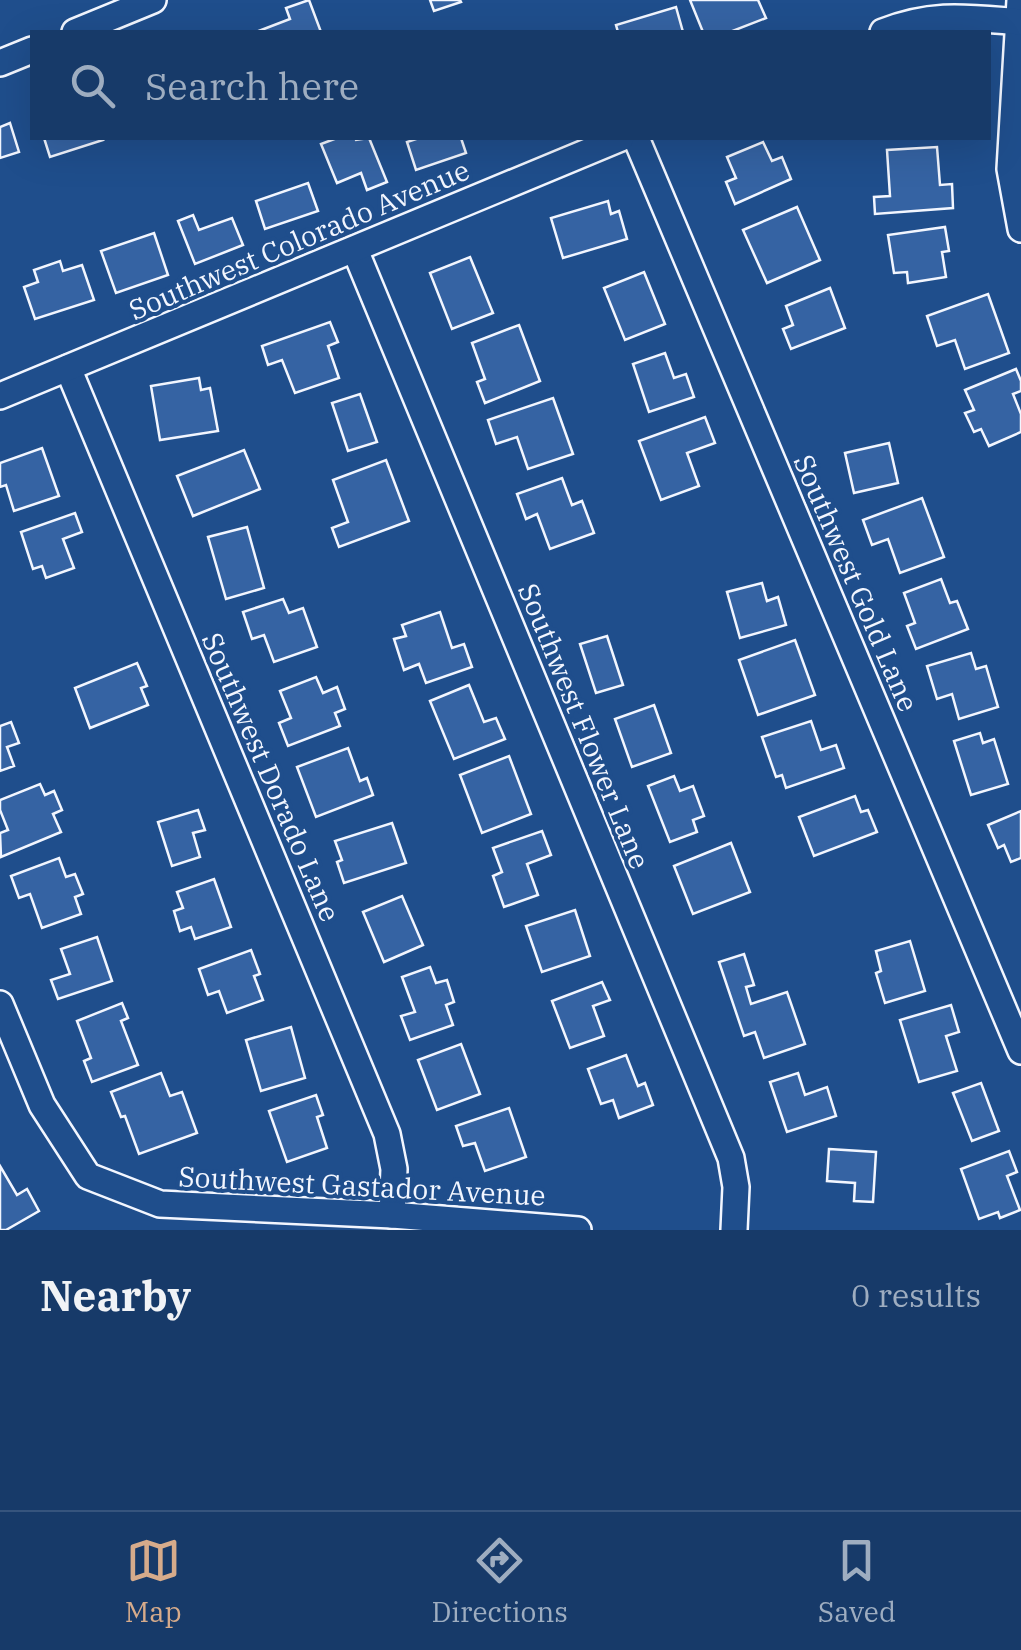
<!DOCTYPE html>
<html lang="en">
<head>
<meta charset="utf-8">
<style>
	body { margin:0; font-family:"IBM Plex Serif",serif; background:#20416f; color:#f1f3f6 }
	.list { margin:0; padding:0; list-style:none }
	h2 { display:flex; justify-content:space-between; align-items:center; height:130px; margin:0; padding:0 40px; font-size:42px }
	h2 small { font-size:32px; font-weight:400; color:#9eadc0 }
	.icon { flex:none; width:55px; height:55px; fill:none; stroke:currentColor; stroke-width:2; stroke-linecap:round; stroke-linejoin:round }
	.map { position:relative; flex:none; width:1021px; height:1230px; overflow:hidden }
	.search { position:absolute; background:#173a69; box-shadow:0 10px 40px #0002; left:30px; right:30px; top:30px; height:110px; display:flex; align-items:center; gap:25px; box-sizing:border-box; padding:0 35px; border-radius:0px; color:#9eadc0; font-size:38px }
	.sheet { height:280px; background:#173a69 }
	nav { display:flex; justify-content:space-around; align-items:center; box-sizing:border-box; height:140px; border-top:2px solid #36547d; background:#173a69; font-size:28px; color:#9eadc0 }
	nav a { display:grid; justify-items:center; gap:5px }
	nav .on { color:#d6ab8b }
	.map>svg:first-child { display:block }
</style>
</head>
<body>
<div class="map">
<svg width="1021" height="1230" viewBox="0 0 1021 1230">
	<rect width="100%" height="100%" fill="#1f4e8c"/>
	<g fill="#3563a3" stroke="#f2f6ff" stroke-width="2.5">
		<polygon points="309,0 321,32 256,32 290,19 286,8"/>
		<polygon points="430,0 460,0 461,2 434,11"/>
		<polygon points="690,0 758,0 766,18 730,32 703,32"/>
		<polygon points="676,7 683,32 618,32 616,25"/>
		<polygon points="10,123 19,152 0,158 0,127"/>
		<polygon points="44,138 102,138 103,140 50,157"/>
		<polygon points="337,138 355,138 356,140 369,138 387,182 367,190 361,173 337,183 321,144"/>
		<polygon points="419,138 461,138 466,153 416,170 407,142"/>
		<polygon points="763,142 772,161 782,157 791,179 735,204 726,182 736,178 727,157"/>
		<polygon points="937,147 940,185 952,184 953,208 875,214 874,197 890,196 887,150"/>
		<polygon points="308,183 318,211 265,229 256,201"/>
		<polygon points="608,201 611,214 619,211 627,239 563,258 551,218"/>
		<polygon points="797,207 820,260 767,283 743,230"/>
		<polygon points="193,215 199,230 232,218 243,245 195,264 178,221"/>
		<polygon points="945,227 949,251 942,252 946,277 908,283 907,272 894,273 888,235"/>
		<polygon points="154,233 168,275 116,293 101,251"/>
		<polygon points="470,257 493,313 452,329 430,273"/>
		<polygon points="60,261 63,271 82,265 94,300 35,319 24,287 38,282 34,270"/>
		<polygon points="644,272 665,324 625,340 604,288"/>
		<polygon points="830,288 845,328 791,349 783,329 793,325 786,306"/>
		<polygon points="988,294 1009,353 965,369 955,340 937,346 927,316"/>
		<polygon points="330,322 338,342 328,346 339,378 295,393 282,360 268,365 262,346"/>
		<polygon points="519,325 540,381 485,403 477,382 485,379 472,343"/>
		<polygon points="665,353 674,378 686,374 694,397 649,412 633,364"/>
		<polygon points="1016,369 1021,381 1021,391 1013,394 1021,414 1021,432 989,446 981,429 974,432 965,413 974,410 965,390"/>
		<polygon points="199,378 201,390 210,388 218,431 160,440 151,386"/>
		<polygon points="360,394 377,442 348,451 332,403"/>
		<polygon points="553,398 573,454 528,469 517,437 496,444 488,420"/>
		<polygon points="705,417 715,443 687,453 699,486 661,500 639,441"/>
		<polygon points="889,443 898,483 854,493 845,453"/>
		<polygon points="42,448 59,496 14,511 6,485 0,487 0,463"/>
		<polygon points="244,450 260,489 193,516 177,476"/>
		<polygon points="386,460 409,521 339,547 332,528 348,522 333,480"/>
		<polygon points="562,478 572,505 582,501 594,533 550,549 537,514 526,519 517,494"/>
		<polygon points="922,498 944,557 900,573 888,539 872,545 863,520"/>
		<polygon points="75,513 82,532 63,539 74,568 46,578 42,566 33,569 21,532"/>
		<polygon points="247,527 264,588 226,599 208,537"/>
		<polygon points="941,579 950,603 957,601 968,629 916,649 907,626 915,623 904,593"/>
		<polygon points="762,583 767,601 778,597 786,625 740,638 727,592"/>
		<polygon points="283,599 289,613 303,608 317,647 274,662 264,635 252,639 243,612"/>
		<polygon points="440,612 452,648 464,644 472,667 426,683 419,664 404,670 394,639 406,636 402,625"/>
		<polygon points="607,636 623,685 596,693 580,644"/>
		<polygon points="795,640 815,695 758,715 739,660"/>
		<polygon points="971,653 976,669 986,666 998,707 959,719 952,694 937,699 927,666"/>
		<polygon points="137,663 147,686 141,688 148,705 90,728 75,688"/>
		<polygon points="316,677 323,693 337,687 345,709 335,713 340,726 288,746 279,723 291,718 280,691"/>
		<polygon points="469,685 484,722 496,718 505,739 454,759 430,701"/>
		<polygon points="654,705 671,753 632,767 615,719"/>
		<polygon points="811,721 821,750 836,745 844,768 786,788 782,775 776,777 762,737"/>
		<polygon points="11,722 19,743 7,747 14,766 0,771 0,726"/>
		<polygon points="980,733 983,743 994,739 1008,784 971,795 954,741"/>
		<polygon points="348,748 360,781 367,778 373,795 316,817 297,767"/>
		<polygon points="509,756 531,814 482,833 460,775"/>
		<polygon points="674,776 680,791 693,786 704,816 693,820 697,832 670,842 648,786"/>
		<polygon points="40,784 45,795 54,791 62,810 53,814 61,832 1,857 0,833 8,830 0,810 0,800"/>
		<polygon points="855,796 861,812 868,810 877,832 814,856 799,817"/>
		<polygon points="198,810 205,830 193,833 200,857 172,866 158,822"/>
		<polygon points="1021,811 1021,858 1011,862 1004,845 998,848 988,825"/>
		<polygon points="392,823 406,863 344,883 337,862 342,860 335,841"/>
		<polygon points="542,831 551,855 527,864 538,895 504,907 493,876 502,872 493,848"/>
		<polygon points="731,843 750,892 693,914 674,866"/>
		<polygon points="59,858 66,877 75,874 83,894 75,897 81,914 42,928 30,894 19,898 11,876"/>
		<polygon points="214,879 231,927 195,939 191,927 180,931 174,911 183,908 177,892"/>
		<polygon points="402,896 423,945 384,962 363,912"/>
		<polygon points="575,910 590,956 542,972 526,926"/>
		<polygon points="97,937 112,981 58,999 51,980 70,974 61,949"/>
		<polygon points="910,941 925,991 885,1003 876,973 881,971 876,951"/>
		<polygon points="251,950 260,974 254,976 263,1000 227,1013 219,991 208,995 199,969"/>
		<polygon points="744,954 754,985 746,987 751,1004 787,992 805,1044 764,1058 755,1032 744,1036 719,962"/>
		<polygon points="430,967 436,983 447,980 454,1002 446,1005 453,1025 410,1040 401,1016 415,1012 402,977"/>
		<polygon points="602,982 610,1000 593,1006 604,1036 570,1048 552,1001"/>
		<polygon points="122,1003 128,1018 121,1021 138,1065 92,1082 84,1061 91,1058 77,1021"/>
		<polygon points="951,1005 959,1032 946,1036 957,1071 919,1082 900,1020"/>
		<polygon points="291,1027 305,1078 261,1091 246,1040"/>
		<polygon points="461,1044 480,1094 437,1110 418,1060"/>
		<polygon points="626,1055 638,1086 645,1083 653,1105 619,1118 613,1100 601,1104 588,1069"/>
		<polygon points="161,1073 170,1096 182,1092 197,1133 139,1154 125,1116 121,1117 111,1092"/>
		<polygon points="798,1073 805,1095 827,1087 836,1116 787,1132 770,1082"/>
		<polygon points="981,1083 999,1131 972,1141 953,1093"/>
		<polygon points="316,1095 323,1115 317,1117 327,1148 287,1162 269,1111"/>
		<polygon points="509,1108 526,1157 485,1171 475,1143 463,1146 456,1126"/>
		<polygon points="829,1149 876,1152 873,1202 854,1201 855,1183 827,1181"/>
		<polygon points="1009,1151 1017,1172 1007,1176 1020,1210 1000,1218 998,1212 979,1219 961,1169"/>
		<polygon points="0,1166 17,1195 27,1189 39,1211 6,1230 0,1230"/>
	</g>
	<g fill="none" stroke-linecap="round" stroke-linejoin="round">
		<defs>
			<g id="minor">
				<polyline points="1020,0 1010,169 1021,229"/>
				<polyline points="75,32 153,0"/>
				<path d="M883 32C934 12 968 18 1021 22"/>
				<polyline points="0,63 32,50"/>
				<polyline points="636,138 1021,1051"/>
				<polyline points="355,250 731,1158 736,1187 734,1230"/>
				<polyline points="68,368 387,1134 394,1169 392,1215"/>
				<polyline points="0,396 621,138"/>
				<polyline points="0,1004 42,1105 88,1176 160,1204 392,1215 578,1230"/>
			</g>
		</defs>
		<use href="#minor" stroke="#f2f6ff" stroke-width="30"/>
		<use href="#minor" stroke="#1f4e8c" stroke-width="25"/>
	</g>
	<g text-anchor="middle" stroke-width="8" stroke-linejoin="round" paint-order="stroke">
		<g font-size="28" fill="#f2f6ff" stroke="#1f4e8c">
			<text transform="translate(299 240) rotate(-23)" y="10">Southwest Colorado Avenue</text>
			<text transform="translate(856 583) rotate(67)" y="10">Southwest Gold Lane</text>
			<text transform="translate(584 726) rotate(68)" y="10">Southwest Flower Lane</text>
			<text transform="translate(271 777) rotate(67)" y="10">Southwest Dorado Lane</text>
			<text transform="translate(362 1186) rotate(3)" y="10">Southwest Gastador Avenue</text>
		</g>
	</g>
</svg>
<div class="search"><svg class="icon" aria-label="search" viewBox="0 0 24 24"><circle cx="10" cy="10" r="6"/><path d="M15 15l6 6"/></svg>Search here</div>
</div>
<section class="sheet">
<h2>Nearby<small>0 results</small></h2>
<ul class="list">
</ul>
</section>
<nav>
<a class="on"><svg class="icon" aria-label="map" viewBox="0 0 24 24"><path d="M3 6l6-2 6 2 6-2v14l-6 2-6-2-6 2zM9 4v14M15 6v14"/></svg>Map</a>
<a><svg class="icon" aria-label="directions" viewBox="0 0 24 24"><path d="M12 3l9 9-9 9-9-9zM9 14v-3h6M13 9l2 2-2 2"/></svg>Directions</a>
<a><svg class="icon" aria-label="saved" viewBox="0 0 24 24"><path d="M7 4h10v16l-5-4-5 4z"/></svg>Saved</a>
</nav>
</body>
</html>
